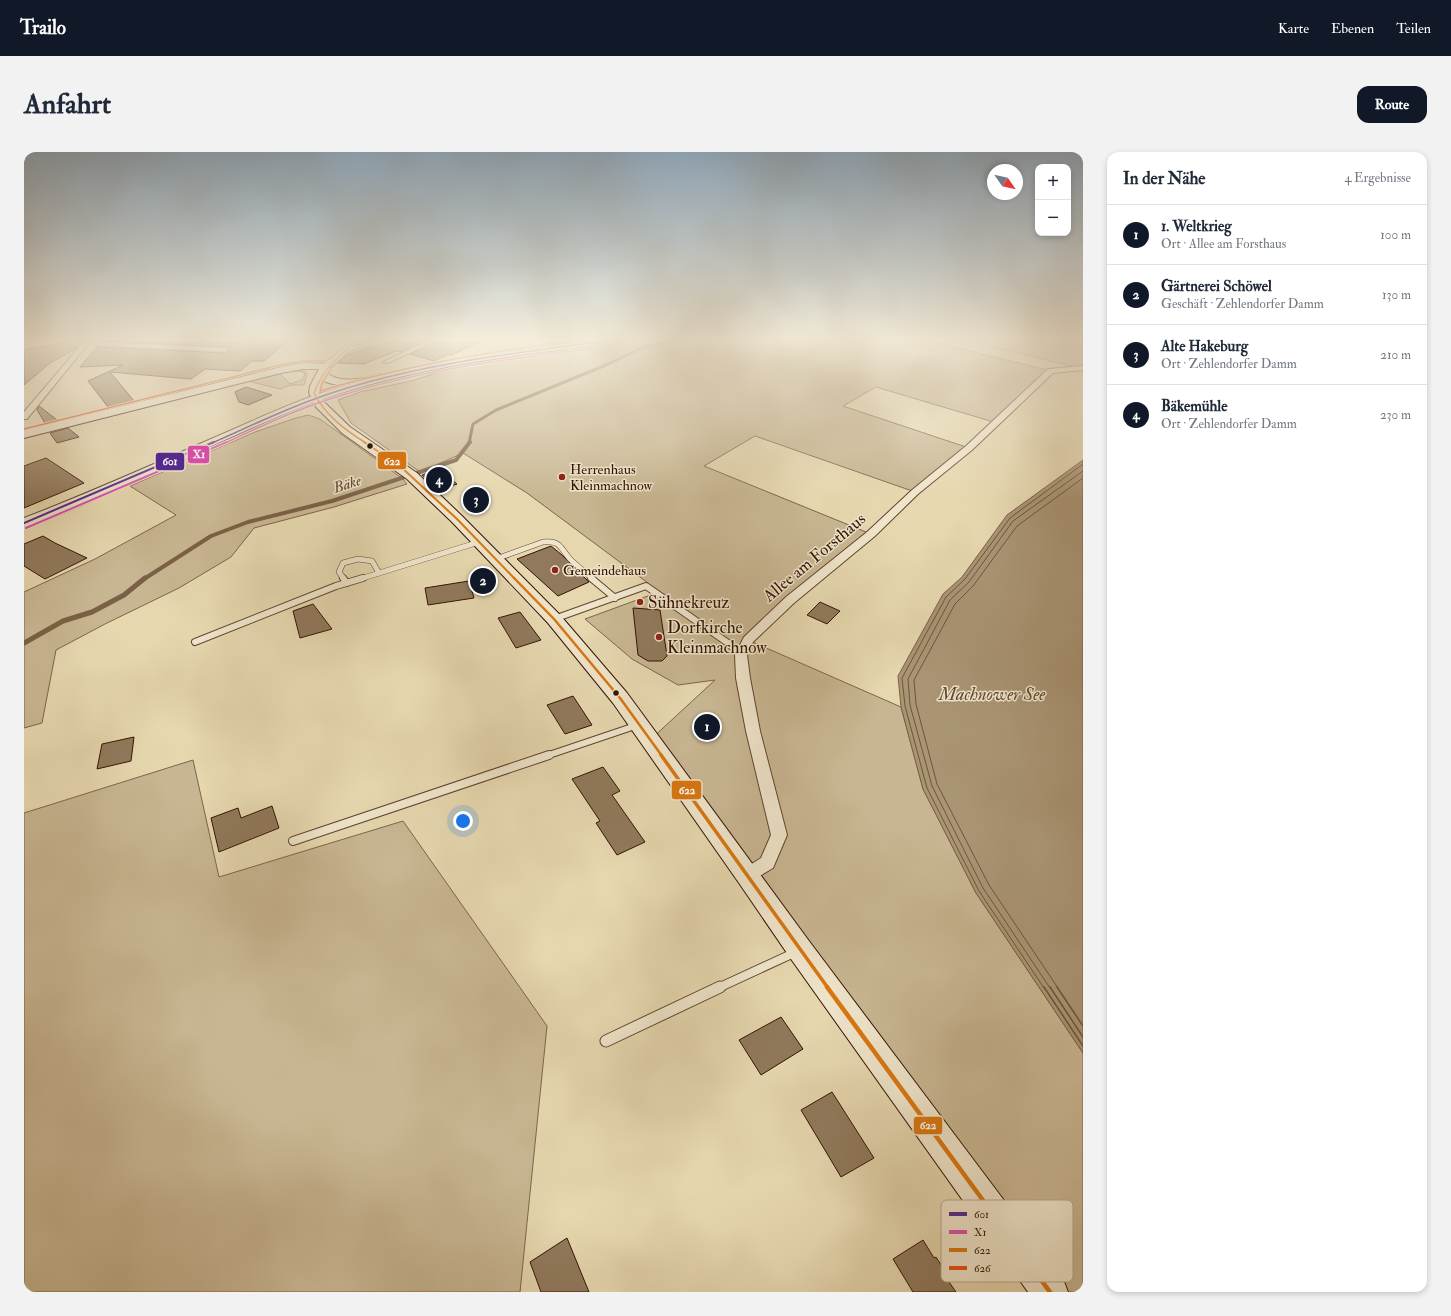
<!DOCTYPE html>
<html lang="de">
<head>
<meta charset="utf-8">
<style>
	body { margin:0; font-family:"IM FELL Double Pica",serif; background:#f2f2f3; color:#1f2937 }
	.controls { position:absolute; right:12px; top:12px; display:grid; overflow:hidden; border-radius:8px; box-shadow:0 2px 6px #0003 }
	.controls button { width:36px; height:36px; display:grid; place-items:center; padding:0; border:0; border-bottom:1px solid #e0e1e3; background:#fff; color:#1f2937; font:20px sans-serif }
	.compass { position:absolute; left:963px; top:12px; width:36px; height:36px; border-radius:50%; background:#fff; box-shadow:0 2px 6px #0003; rotate:124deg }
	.you { position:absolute; left:439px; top:669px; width:14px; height:14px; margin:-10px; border:3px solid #fff; border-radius:50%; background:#1a73e8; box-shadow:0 0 0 6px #1a73e833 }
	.badge { display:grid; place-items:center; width:26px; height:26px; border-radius:50%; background:#111827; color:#fff; font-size:13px; font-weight:700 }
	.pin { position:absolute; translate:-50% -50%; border:2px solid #fff; box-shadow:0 1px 4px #0006 }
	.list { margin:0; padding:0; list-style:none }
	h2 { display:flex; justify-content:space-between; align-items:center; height:52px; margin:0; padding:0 16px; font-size:17px }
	h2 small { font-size:13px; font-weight:400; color:#747a83 }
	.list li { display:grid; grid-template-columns:26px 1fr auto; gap:12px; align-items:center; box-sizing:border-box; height:60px; padding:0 16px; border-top:1px solid #e0e1e3 }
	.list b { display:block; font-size:15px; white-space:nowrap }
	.list p { margin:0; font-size:13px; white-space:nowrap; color:#747a83 }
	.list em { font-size:13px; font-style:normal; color:#747a83 }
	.map { position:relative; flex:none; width:1059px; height:1140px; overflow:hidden; border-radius:12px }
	header { display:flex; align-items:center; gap:24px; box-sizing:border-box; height:56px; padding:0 20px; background:#111827; color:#fff }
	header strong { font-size:19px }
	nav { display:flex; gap:22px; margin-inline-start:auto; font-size:14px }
	.intro { display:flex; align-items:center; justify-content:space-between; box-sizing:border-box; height:96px; padding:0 24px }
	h1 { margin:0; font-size:28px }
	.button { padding:10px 18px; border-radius:12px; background:#111827; color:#fff; font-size:14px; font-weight:700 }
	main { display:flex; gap:24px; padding:0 24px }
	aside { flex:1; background:#fff; border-radius:12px; box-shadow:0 2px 6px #0003 }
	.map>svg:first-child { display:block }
</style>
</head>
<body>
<header>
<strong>Trailo</strong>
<nav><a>Karte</a><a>Ebenen</a><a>Teilen</a></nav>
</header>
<div class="intro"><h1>Anfahrt</h1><a class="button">Route</a></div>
<main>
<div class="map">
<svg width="1059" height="1140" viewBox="0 0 1059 1140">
	<rect width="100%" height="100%" fill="#e6d7af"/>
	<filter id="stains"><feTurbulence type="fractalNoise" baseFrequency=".005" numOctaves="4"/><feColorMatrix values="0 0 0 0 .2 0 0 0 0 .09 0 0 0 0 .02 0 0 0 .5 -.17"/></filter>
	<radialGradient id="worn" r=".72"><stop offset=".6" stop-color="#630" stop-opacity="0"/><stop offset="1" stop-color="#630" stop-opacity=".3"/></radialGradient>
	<g fill="#c8b692" stroke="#7e644a">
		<polygon points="627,187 897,187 1027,219 973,271 852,235 819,254 945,296 891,340 731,284 680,314 847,382 724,488 877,555 899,637 952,741 1059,901 1059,1140 1026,1140 625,589 691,528 654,533 608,507 561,467 632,441 624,431 503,341 439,301 396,320 327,271 314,248 336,240 387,229 431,215"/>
		<polygon points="935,187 1059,187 1059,216 1056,216"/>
		<polygon points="266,219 278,219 282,220 283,222 280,233 267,233 256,237 224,229 256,222 266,232 278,228 281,222 277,219"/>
		<polygon points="284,263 296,267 379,327 383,332 310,355 230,376 207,405 155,436 81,472 32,498 18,571 0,576 0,440 71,407 152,363 106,334 231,280 272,266"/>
		<polygon points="169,608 195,725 379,669 523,874 496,1140 0,1140 0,661"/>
	</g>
	<polygon fill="#a99474" stroke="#7a6046" points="1059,308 1059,901 952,741 899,637 877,555 874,524 919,442 938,425 983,363"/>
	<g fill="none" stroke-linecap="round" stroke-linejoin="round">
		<g stroke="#6e543b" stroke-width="1">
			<polyline points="1020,836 955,739 903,636 881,554 878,526 922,445 941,427 986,366 1059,312"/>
			<polyline points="1026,836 959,736 908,634 886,553 884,527 926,448 945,430 989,369 1059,319"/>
			<polyline points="1034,836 965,733 913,632 892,552 890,528 931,452 949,434 993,374 1059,326"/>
		</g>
		<g stroke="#6e543b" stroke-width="1.5">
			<polyline points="1020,835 1059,894"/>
			<polyline points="1026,835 1059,885"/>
			<polyline points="1033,835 1059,874"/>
		</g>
		<polyline stroke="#7a6046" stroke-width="3" points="445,291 449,272 472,258 582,213 620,195 666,187"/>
		<polyline stroke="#7a6046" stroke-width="4" points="120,427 187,384 224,370 308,349 432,308 446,290"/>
		<polyline stroke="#7a6046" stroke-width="5" points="0,491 39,469 68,460 100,443 121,426"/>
	</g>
	<g fill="#90795c" stroke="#331302">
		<polygon points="60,187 53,196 26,211 0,233 0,198"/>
		<polygon points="80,187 266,187 240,209 228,209 216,219 181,217 167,227 86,220 110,249 84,255 64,229 99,213 56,215 73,195 202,201 205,198 202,195 78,189"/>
		<polygon points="378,187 405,187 377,200 372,199 340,212 314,211 323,203"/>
		<polygon points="417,187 461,187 428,203 424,202 410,209 386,202"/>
		<polygon points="222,235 248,243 224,253 215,250 211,240"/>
		<polygon points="15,254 33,268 21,271 13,258"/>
		<polygon points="44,276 55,285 33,291 26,281"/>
		<polygon points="22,306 60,331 0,356 0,314"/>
		<polygon points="415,318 433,332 415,338 398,323"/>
		<polygon points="19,384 31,391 63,406 21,427 0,414 0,392"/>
		<polygon points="527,394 538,403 565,430 534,444 493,407"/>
		<polygon points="445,429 450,446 404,453 401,436"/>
		<polygon points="796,450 816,459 803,472 783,463"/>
		<polygon points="289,452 308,477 276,486 269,459"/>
		<polygon points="609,456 636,458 643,504 638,509 624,509 614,503"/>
		<polygon points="496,460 517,488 492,496 474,466"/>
		<polygon points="549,544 568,573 541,582 523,553"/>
		<polygon points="110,585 107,609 73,617 78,592"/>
		<polygon points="579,615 596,639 588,643 621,690 593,703 572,671 576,669 548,627"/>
		<polygon points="248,654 255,676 195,700 187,666 214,656 217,666"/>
		<polygon points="757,865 779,897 737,923 715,888"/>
		<polygon points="808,940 850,1006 817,1025 777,958"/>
		<polygon points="543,1086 565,1140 517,1140 506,1110"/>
		<polygon points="899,1088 910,1106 912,1105 927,1129 925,1130 932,1140 889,1140 869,1107"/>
	</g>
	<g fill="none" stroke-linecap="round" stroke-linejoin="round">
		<defs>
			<polyline id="service-far4" points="62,191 202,198"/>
			<g id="service-far3">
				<path d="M472 407 519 390C537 388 536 396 546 407 553 414 561 420 569 427"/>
				<polyline points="320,427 315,420 319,411 334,407 348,409 355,421"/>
				<polyline points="336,427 455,390"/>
			</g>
			<g id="service-far2">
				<polyline points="319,426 323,431"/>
				<polyline points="567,426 591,446"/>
				<polyline points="530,467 622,434 704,491 717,503"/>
				<polyline points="171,490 312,434 339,426"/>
				<polyline points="522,604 614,573"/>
			</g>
			<g id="service-far1">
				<polyline points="269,689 525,603"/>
				<polyline points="694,836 772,800"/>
			</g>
			<polyline id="service" points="582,889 696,835"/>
			<g id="minor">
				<polygon points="62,187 68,187 3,267 0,267 0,260"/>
				<polygon points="361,187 373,187 324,199 321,197"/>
				<polygon points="408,187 416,187 364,211 359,210"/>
				<polygon points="1059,214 1059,218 1029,221 948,298 894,342 851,384 770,451 729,490 723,503 726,526 736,579 763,683 749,716 724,731 718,728 716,723 718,718 737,706 747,683 722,579 712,526 711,503 720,485 762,445 843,380 888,338 942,294 1024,217"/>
			</g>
			<g id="tertiary">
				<polygon points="330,187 339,187 306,216 300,216 298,214 300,212"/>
				<path d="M581 187H605L601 190C492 203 381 215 278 255 212 281 148 313 83 342 57 353 27 368 0 375V366C63 342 125 314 187 287 224 271 262 253 300 240 391 209 486 199 581 187Z"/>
			</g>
			<path id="secondary" d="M279 211 307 212 308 214 303 221C319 234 346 224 365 221L369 222 370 224 369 226C346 232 321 238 299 229L295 241 301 251 326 275 393 321 438 364 536 463 603 541 785 789 1039 1127 1044 1140H1004L767 807 715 731 589 551 524 471 428 370 383 327 318 281 292 255 285 241 286 234 295 217H279L257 221 0 286V278L257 215Z"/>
		</defs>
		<use href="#service-far4" stroke="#60442d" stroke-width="4.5"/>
		<use href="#service-far3" stroke="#60442d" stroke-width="6"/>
		<use href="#service-far2" stroke="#60442d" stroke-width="8"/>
		<use href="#service-far1" stroke="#60442d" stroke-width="10"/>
		<use href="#service" stroke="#60442d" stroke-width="13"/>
		<use href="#minor" stroke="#60442d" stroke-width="2"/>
		<use href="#tertiary" stroke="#60442d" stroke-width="2"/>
		<use href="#secondary" stroke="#331302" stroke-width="2"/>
		<use href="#service-far4" stroke="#efe5cb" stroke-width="3.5"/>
		<use href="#service-far3" stroke="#efe5cb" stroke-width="5"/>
		<use href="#service-far2" stroke="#efe5cb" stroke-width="6"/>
		<use href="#service-far1" stroke="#efe5cb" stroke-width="8"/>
		<use href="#service" stroke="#efe5cb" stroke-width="11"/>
		<use href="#minor" fill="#efe5cb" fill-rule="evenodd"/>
		<use href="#tertiary" fill="#efe5cb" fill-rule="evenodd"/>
		<use href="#secondary" fill="#efe5cb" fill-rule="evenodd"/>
		<defs>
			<path id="bus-1-far1" d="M188 291C231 272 274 251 320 237 411 209 507 199 601 187"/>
			<polyline id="bus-1" points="0,371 190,290"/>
			<path id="bus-2-far1" d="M201 291C240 273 280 254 322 242 413 214 508 204 602 192"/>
			<polyline id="bus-2" points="2,376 203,290"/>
			<path id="bus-3-far4" d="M335 187C316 203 299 217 290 241 301 263 321 278 342 291"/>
			<polyline id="bus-3-far3" points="340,290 376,314 433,367 491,427"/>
			<polyline id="bus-3-far2" points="490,426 530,467 596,546 638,604"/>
			<polyline id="bus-3-far1" points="637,603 804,836"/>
			<polyline id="bus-3" points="803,835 1026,1140"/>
			<g id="bus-4">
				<path d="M307 217 298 231 296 239C383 213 472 198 562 187"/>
				<polyline points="0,277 256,213 279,209 303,209"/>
			</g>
		</defs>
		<use href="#bus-1-far1" stroke="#efe5cb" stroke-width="3"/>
		<use href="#bus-1" stroke="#efe5cb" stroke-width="4"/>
		<use href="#bus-2-far1" stroke="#efe5cb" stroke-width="3"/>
		<use href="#bus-2" stroke="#efe5cb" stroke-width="4"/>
		<use href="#bus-3-far4" stroke="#efe5cb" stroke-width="3"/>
		<use href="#bus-3-far3" stroke="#efe5cb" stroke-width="4"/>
		<use href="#bus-3-far2" stroke="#efe5cb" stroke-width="5"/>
		<use href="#bus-3-far1" stroke="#efe5cb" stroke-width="6"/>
		<use href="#bus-3" stroke="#efe5cb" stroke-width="8"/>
		<use href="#bus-4" stroke="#efe5cb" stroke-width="3"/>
		<use href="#bus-1-far1" stroke="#542791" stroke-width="1.5"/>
		<use href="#bus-1" stroke="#542791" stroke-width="2"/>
		<use href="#bus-2-far1" stroke="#dd4dae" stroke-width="1.5"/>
		<use href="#bus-2" stroke="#dd4dae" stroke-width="2"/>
		<use href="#bus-3-far4" stroke="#d97610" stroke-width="1.5"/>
		<use href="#bus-3-far3" stroke="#d97610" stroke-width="2"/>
		<use href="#bus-3-far2" stroke="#d97610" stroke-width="2.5"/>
		<use href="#bus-3-far1" stroke="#d97610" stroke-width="3.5"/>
		<use href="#bus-3" stroke="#d97610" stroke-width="4.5"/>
		<use href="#bus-4" stroke="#e75113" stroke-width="1.5"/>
	</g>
	<linearGradient id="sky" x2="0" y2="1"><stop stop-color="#8fa7ba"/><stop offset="0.54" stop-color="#f4eddb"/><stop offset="1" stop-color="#f4eddb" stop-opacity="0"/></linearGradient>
	<rect width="1059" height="347" fill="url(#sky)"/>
	<g fill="#331302" stroke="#efe5cb" stroke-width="1.5">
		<circle cx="346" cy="294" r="3.5"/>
		<circle cx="592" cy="541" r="3.5"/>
	</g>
	<g fill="#8f2418" stroke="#efe5cb" stroke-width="1.5">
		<circle cx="538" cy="325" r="4"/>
		<circle cx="531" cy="418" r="4"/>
		<circle cx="616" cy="450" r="4"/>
		<circle cx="635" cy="485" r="4"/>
	</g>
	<g text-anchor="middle" stroke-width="3" stroke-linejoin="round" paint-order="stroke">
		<g font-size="14" fill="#331302" stroke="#efe5cb" text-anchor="start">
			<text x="546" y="322">Herrenhaus<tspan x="546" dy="16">Kleinmachnow</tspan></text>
			<text x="539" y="423">Gemeindehaus</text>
		</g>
		<g font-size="15" font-style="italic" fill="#624730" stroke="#efe5cb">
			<text transform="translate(323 332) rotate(-18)" y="5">Bäke</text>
		</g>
		<g font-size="17" fill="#331302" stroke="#efe5cb">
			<text transform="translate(790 405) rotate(-40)" y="6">Allee am Forsthaus</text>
		</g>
		<g font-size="17" fill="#331302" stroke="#efe5cb" text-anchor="start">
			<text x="624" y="456">Sühnekreuz</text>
			<text x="643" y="481">Dorfkirche<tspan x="643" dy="20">Kleinmachnow</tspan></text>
		</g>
		<g font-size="18" font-style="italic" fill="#624730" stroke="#efe5cb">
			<text x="968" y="548">Machnower See</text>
		</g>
	</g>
	<rect x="917" y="1048" width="132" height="82" rx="6" fill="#efe5cb" stroke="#b7a68f" stroke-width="1"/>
	<rect x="925" y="1060" width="18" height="4" fill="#542791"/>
	<rect x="925" y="1078" width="18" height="4" fill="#dd4dae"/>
	<rect x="925" y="1096" width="18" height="4" fill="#d97610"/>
	<rect x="925" y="1114" width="18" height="4" fill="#e75113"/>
	<g font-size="11" fill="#331302">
		<text x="950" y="1066">601</text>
		<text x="950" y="1084">X1</text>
		<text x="950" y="1102">622</text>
		<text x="950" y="1120">626</text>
	</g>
	<g stroke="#efe5cb" stroke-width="1.5">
		<rect x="163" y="293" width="23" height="19" rx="4" fill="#dd4dae"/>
		<rect x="353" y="299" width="30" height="19" rx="4" fill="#d97610"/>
		<rect x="131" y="300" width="30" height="19" rx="4" fill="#542791"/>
		<rect x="647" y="628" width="31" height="20" rx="4" fill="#d97610"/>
		<rect x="889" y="964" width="30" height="19" rx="4" fill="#d97610"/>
	</g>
	<g font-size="11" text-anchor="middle" font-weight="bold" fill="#fff">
		<text x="175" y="306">X1</text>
		<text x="368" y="313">622</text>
		<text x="146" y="313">601</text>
		<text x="663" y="642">622</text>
		<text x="904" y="977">622</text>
	</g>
	<rect width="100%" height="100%" filter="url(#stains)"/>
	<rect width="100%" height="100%" fill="url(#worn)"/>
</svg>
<div class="controls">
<button>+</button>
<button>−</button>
</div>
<svg class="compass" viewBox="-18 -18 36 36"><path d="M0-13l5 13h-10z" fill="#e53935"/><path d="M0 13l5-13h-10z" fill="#747a83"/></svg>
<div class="you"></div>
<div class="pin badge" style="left:683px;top:575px">1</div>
<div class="pin badge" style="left:459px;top:429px">2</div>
<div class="pin badge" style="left:452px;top:348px">3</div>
<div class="pin badge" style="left:415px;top:328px">4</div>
</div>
<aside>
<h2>In der Nähe<small>4 Ergebnisse</small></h2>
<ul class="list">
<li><span class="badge">1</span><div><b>1. Weltkrieg</b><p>Ort · Allee am Forsthaus</p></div><em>100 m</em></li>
<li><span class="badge">2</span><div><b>Gärtnerei Schöwel</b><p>Geschäft · Zehlendorfer Damm</p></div><em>130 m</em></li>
<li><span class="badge">3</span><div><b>Alte Hakeburg</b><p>Ort · Zehlendorfer Damm</p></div><em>210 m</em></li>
<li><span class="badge">4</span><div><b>Bäkemühle</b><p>Ort · Zehlendorfer Damm</p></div><em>230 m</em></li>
</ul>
</aside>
</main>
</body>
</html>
